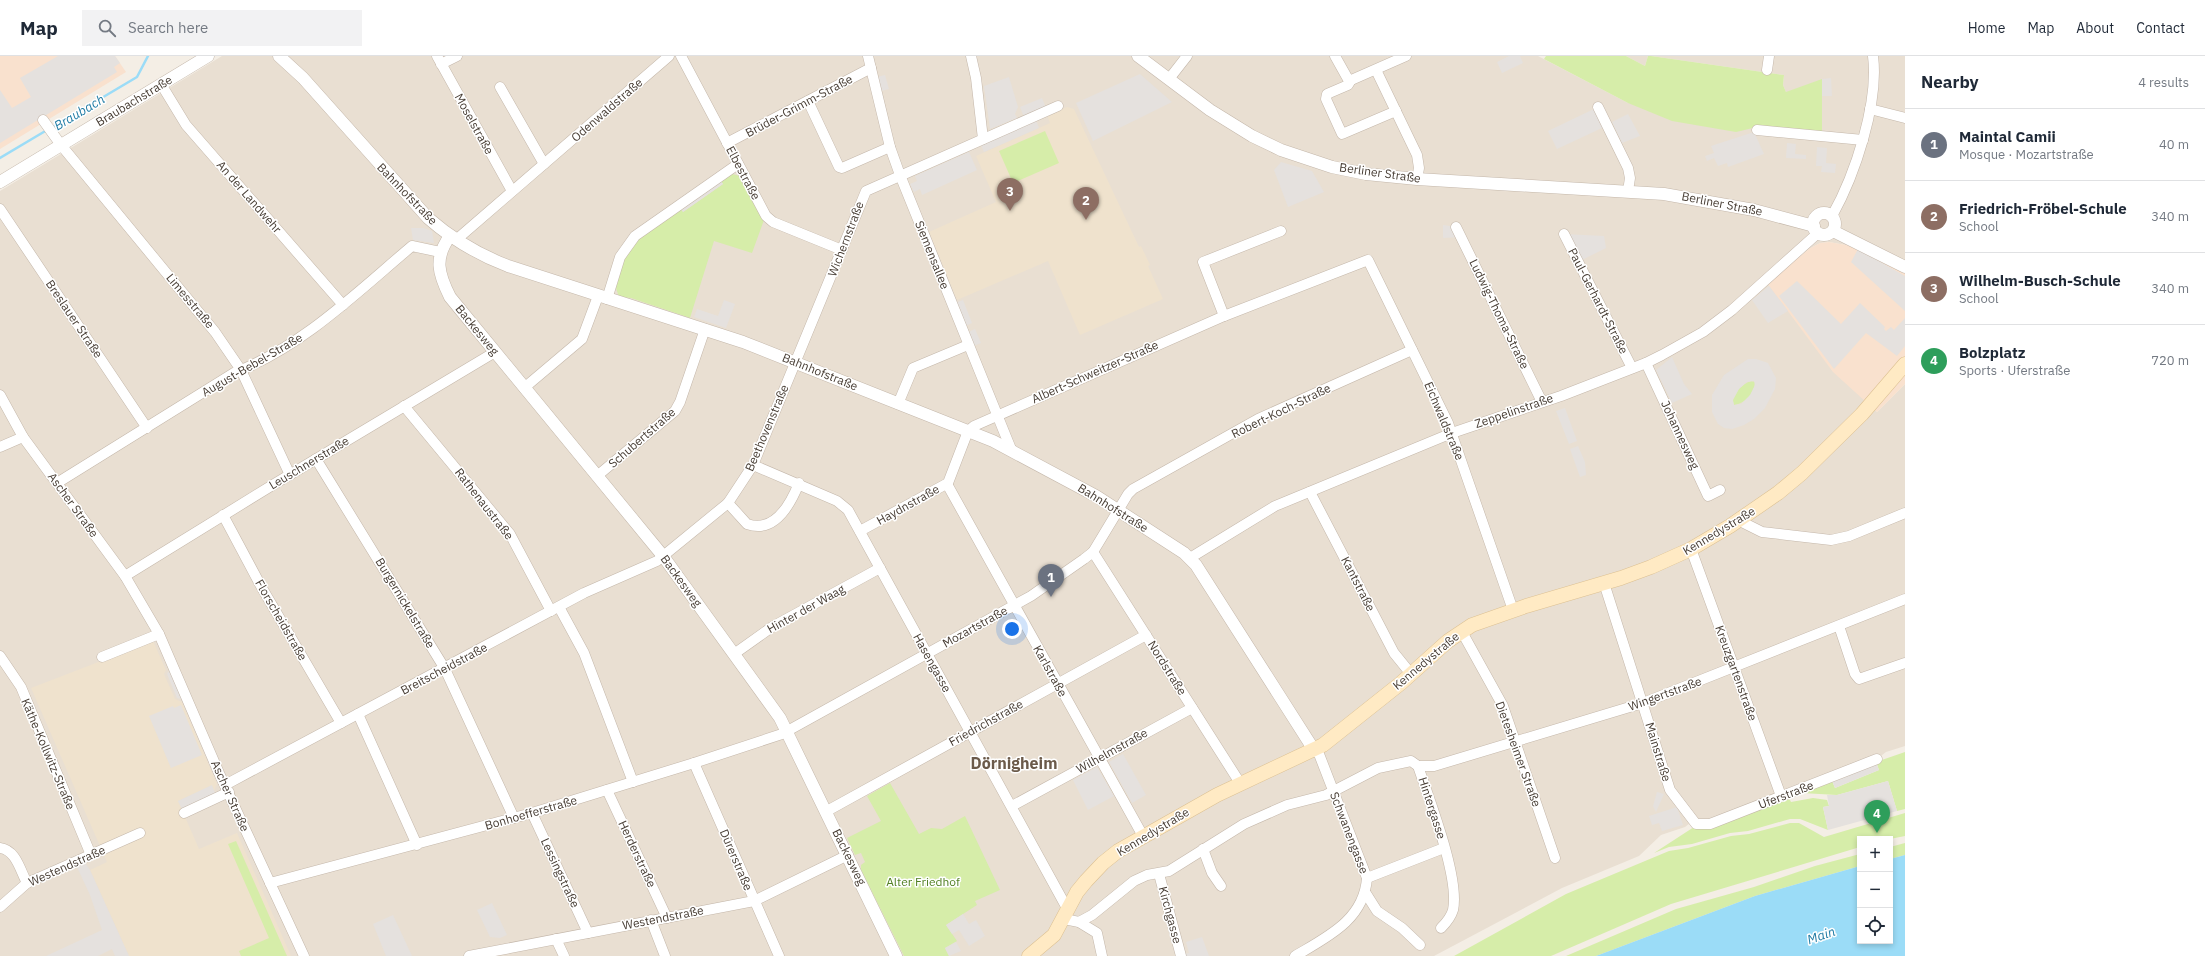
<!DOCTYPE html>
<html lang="en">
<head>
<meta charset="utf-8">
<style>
	body { margin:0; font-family:"IBM Plex Sans",sans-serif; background:#f2f2f3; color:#1f2937 }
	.controls { position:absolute; right:12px; bottom:12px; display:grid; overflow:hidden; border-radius:0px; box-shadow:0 2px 6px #0003 }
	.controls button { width:36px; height:36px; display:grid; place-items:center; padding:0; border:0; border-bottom:1px solid #e0e1e3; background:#fff; color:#1f2937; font:20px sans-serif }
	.you { position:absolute; left:1012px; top:573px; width:14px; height:14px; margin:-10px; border:3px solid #fff; border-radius:50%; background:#1a73e8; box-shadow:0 0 0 6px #1a73e833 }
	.badge { display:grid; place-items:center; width:26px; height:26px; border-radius:50%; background:#111827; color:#fff; font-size:13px; font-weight:700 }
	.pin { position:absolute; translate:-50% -33px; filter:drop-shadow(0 1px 2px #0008) }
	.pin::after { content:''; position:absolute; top:21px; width:14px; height:12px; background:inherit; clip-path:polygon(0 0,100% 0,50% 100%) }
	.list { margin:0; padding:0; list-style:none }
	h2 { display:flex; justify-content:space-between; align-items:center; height:52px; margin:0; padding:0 16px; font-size:17px }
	h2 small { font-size:13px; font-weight:400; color:#747a83 }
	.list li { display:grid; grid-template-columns:26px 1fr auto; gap:12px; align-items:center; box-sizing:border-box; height:72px; padding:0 16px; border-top:1px solid #e0e1e3 }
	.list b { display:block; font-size:15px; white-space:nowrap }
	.list p { margin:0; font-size:13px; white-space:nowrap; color:#747a83 }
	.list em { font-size:13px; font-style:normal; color:#747a83 }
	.icon { flex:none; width:22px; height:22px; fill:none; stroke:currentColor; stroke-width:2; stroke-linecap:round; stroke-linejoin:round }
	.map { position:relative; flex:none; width:1905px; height:900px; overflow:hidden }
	header { display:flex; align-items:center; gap:24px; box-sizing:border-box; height:56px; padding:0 20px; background:#fff; border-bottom:1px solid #e0e1e3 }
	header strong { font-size:19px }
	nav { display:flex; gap:22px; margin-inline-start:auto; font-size:14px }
	.search { width:280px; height:36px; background:#f2f2f3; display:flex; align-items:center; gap:10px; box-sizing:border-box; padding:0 14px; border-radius:0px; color:#747a83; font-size:15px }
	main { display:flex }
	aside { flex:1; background:#fff }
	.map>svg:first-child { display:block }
</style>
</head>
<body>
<header>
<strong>Map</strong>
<div class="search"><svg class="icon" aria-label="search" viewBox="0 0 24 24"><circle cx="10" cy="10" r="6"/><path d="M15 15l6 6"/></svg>Search here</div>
<nav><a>Home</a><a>Map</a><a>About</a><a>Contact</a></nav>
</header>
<main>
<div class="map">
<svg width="1905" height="900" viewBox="0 0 1905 900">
	<rect width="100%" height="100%" fill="#f4eee5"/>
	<g fill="#e9dfd2">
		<polygon points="222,0 1538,0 1628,47 1786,36 1783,29 1784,19 1651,0 1905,0 1905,217 1857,191 1829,186 1820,187 1809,193 1767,227 1877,356 1905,328 1905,690 1886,696 1877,703 1710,765 1694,764 1685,771 1661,779 1639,800 1562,832 1434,900 0,900 0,135"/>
		<polygon points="1626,0 1648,0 1645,10"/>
	</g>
	<g fill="#f9e1ce">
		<polygon points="0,0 115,0 126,16 0,93"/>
		<polygon points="1829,186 1857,191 1905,217 1905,328 1877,356 1833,316 1767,227 1809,193 1820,187"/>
	</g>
	<g fill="#efe2cd">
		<polygon points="1067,51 1074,53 1139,191 1141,190 1150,209 1148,210 1163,243 1080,279 1048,205 957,244 929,176 996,146 976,100 1050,67 1047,59"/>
		<polygon points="153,585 166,614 164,618 175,643 182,646 217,728 214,735 211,730 178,745 199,793 237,777 291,900 129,900 90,814 107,806 31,632"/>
	</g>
	<g fill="#d6eda9">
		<polygon points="1546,0 1626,0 1645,10 1648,0 1651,0 1784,19 1783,29 1786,36 1822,23 1822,76 1757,71 1736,76 1672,65 1628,47 1544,3"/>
		<polygon points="1045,75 1059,107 1013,127 999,95"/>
		<polygon points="732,118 740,120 764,164 752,197 714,185 690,262 631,242 619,241 616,232 620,216 626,199 635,186 680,151 683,156 723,128 719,123"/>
		<path d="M1751 325 1755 326C1754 338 1746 347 1734 349 1729 339 1742 328 1751 325Z"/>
		<polygon points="1905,696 1905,753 1897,755 1888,725 1837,739 1802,737 1832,725 1835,732 1879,714 1876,706"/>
		<polygon points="890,727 919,778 931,772 942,773 965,760 1000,834 975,845 977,849 946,869 957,885 945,892 949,900 904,900 861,814 861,809 865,806 861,797 855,799 847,782 881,765 867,740"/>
		<polygon points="1789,742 1791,746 1813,742 1827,744 1829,750 1823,751 1828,774 1800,763 1790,763 1748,775 1730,777 1692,788 1669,791 1654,797 1694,771 1698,773 1709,770"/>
		<polygon points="1905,757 1905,780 1890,783 1860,783 1860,791 1671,848 1551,900 1454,900 1566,838 1669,795 1688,792 1731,780 1749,778 1790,767 1799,767 1824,781"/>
		<polygon points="236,785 287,900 241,900 239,895 269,882 228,788"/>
		<polygon points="1905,787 1905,799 1890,803 1890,791"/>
		<polygon points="1860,798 1860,810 1755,840 1596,900 1566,900 1676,853 1754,831 1815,810"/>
	</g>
	<g fill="#e5e1de" fill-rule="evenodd">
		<polygon points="58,0 115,0 120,7 114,11 117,16 0,87 0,34 12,52 31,41 20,22"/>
		<polygon points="1509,0 1520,0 1523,7 1502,17 1497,6"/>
		<polygon points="1140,18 1172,46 1093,85 1076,47"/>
		<polygon points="885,19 889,33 877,36 873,22"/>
		<polygon points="1009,21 1018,51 1015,58 1017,62 990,73 984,30"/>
		<polygon points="1831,22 1832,40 1822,40 1822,23"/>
		<polygon points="1042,42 1046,52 1024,61 1020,51"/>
		<polygon points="1594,53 1602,72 1557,93 1548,75"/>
		<polygon points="1628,58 1640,80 1622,87 1612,66"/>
		<polygon points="1036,64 1039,72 984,96 980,87"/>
		<polygon points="1754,76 1764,98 1728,111 1727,107 1718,110 1714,102 1707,105 1705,100 1714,97 1711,90"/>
		<polygon points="1787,87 1796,88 1795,98 1806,99 1806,103 1786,102"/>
		<polygon points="1817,91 1827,92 1826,107 1836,108 1835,117 1821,116 1822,110 1816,110"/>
		<polygon points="969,96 977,114 922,139 920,133 914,136 910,128 917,125 915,120"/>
		<polygon points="1281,106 1312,115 1324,136 1288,151 1274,114"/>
		<polygon points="718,121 723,128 683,156 678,149"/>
		<polygon points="1443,169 1456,171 1461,181 1443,182"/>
		<polygon points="411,172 423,172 432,175 434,187 413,184"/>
		<polygon points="1564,178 1604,180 1606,192 1578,206"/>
		<polygon points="1858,193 1905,220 1905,255 1851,206"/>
		<polygon points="1797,225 1841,268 1860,247 1885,271 1884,273 1886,275 1891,271 1894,274 1905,262 1905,290 1897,300 1866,277 1834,313 1779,240"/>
		<polygon points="1769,230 1788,255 1768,267 1752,244"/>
		<polygon points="724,244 735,248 726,272 694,261 697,253 718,260"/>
		<polygon points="963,244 972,267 961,272 952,248"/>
		<polygon points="975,273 981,287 969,292 964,278"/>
		<polygon points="1672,301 1684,328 1692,338 1672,347 1656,314"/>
		<path d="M1748 303H1756L1768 307 1776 322 1775 333 1765 352 1754 363 1744 369 1732 373 1724 372 1718 368 1712 356V339L1724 319ZM1754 325 1755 329 1750 339 1741 348 1734 349 1733 344 1739 333 1747 326Z"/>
		<polygon points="1565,352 1577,385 1569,388 1556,355"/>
		<polygon points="1578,390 1585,406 1586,419 1580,421 1570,393"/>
		<polygon points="174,613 188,645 177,642 167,618 168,616"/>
		<polygon points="181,649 202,699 171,712 149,660 173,650 174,652"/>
		<polygon points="1123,698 1146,739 1132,747 1109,706"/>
		<polygon points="1876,706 1879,714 1835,732 1831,722"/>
		<polygon points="1097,711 1114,740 1088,754 1073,724"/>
		<polygon points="1888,725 1897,755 1828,774 1823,751 1829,750 1827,739 1837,739"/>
		<polygon points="212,729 217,742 184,757 178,745"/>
		<polygon points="1657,736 1664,738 1656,756 1653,750"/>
		<polygon points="1677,751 1683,769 1662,775 1659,767 1652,769 1649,760"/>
		<polygon points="86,808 90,814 129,900 115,900 112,893 98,900 46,900 102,874 90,839 77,811"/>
		<polygon points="492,847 507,879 500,882 490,881 477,854"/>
		<polygon points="963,858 969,868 976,864 985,880 969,890 959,874 952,878 946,869"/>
		<polygon points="393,859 412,900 386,900 373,868"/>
		<polygon points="1202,881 1209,900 1185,900 1185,898 1189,897 1186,886"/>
		<polygon points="956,886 961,895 949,900 945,892"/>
	</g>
	<polygon fill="#9bdcf7" points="1905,799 1905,900 1596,900 1755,840 1860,810 1860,885 1890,885 1890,803"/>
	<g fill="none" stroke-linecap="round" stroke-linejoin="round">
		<g stroke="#9bdcf7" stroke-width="2.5">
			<polyline points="51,72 137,21 148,0"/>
			<polyline points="0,102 47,74"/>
		</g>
		<defs>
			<g id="minor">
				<polyline points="437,0 512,135"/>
				<polyline points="681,0 766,160 773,166 842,194"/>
				<polyline points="868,0 890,91 900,119 1011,393"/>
				<polyline points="971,0 976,22 983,83"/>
				<polyline points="1335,0 1349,25 1406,0"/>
				<polyline points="441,8 457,0"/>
				<polyline points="1376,14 1417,99 1419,112 1417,123"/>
				<polyline points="1767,14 1769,0"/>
				<polyline points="1169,23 1187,0"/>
				<polyline points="1351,24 1348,29 1327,38 1326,43 1342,78 1396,55"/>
				<polyline points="161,28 186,69 343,249"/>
				<polyline points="500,31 544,108"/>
				<polyline points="808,45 839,111 842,112 890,91"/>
				<polyline points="1598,51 1628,112 1630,122 1628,135"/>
				<polyline points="1870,53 1905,62"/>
				<polyline points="43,64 61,89 215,276 241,314 290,419"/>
				<polyline points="1757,74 1863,84"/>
				<polyline points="727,87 871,12"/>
				<polyline points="0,153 147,372"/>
				<path d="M1832 160C1855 119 1879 47 1873 0"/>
				<polyline points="1456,171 1542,346"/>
				<polyline points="1564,178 1632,312"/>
				<polyline points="456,184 669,0"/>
				<polyline points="607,243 620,201 635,180 738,108"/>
				<polyline points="1224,260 1203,206 1281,175"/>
				<polyline points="1646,307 1708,440 1720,434"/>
				<polyline points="524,332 582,283 598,240"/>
				<polyline points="0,339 23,381 125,520 159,578 219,717 304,900"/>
				<polyline points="898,348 913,312 968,289"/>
				<polyline points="404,350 510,478 551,555"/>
				<polyline points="0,391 23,381"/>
				<polyline points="316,403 445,613 514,762"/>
				<polyline points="753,409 837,445 848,454 1068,854"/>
				<polyline points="597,420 675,355 680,346 705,273"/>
				<path d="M57 427 234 317C303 290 356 237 412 190L440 196"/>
				<polyline points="947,428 1143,780"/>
				<polyline points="1310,436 1394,597 1411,618"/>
				<path d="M728 447 747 468C775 478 791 447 799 427"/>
				<polyline points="223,459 262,532 341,667"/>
				<polyline points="1738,464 1762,476 1831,484 1849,480 1905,457"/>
				<polyline points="860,475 948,427 968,375 974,370 1224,260 1368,204 1448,367 1513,554"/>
				<polyline points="1691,493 1781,740"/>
				<polyline points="1093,496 1240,727"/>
				<polyline points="1190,502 1275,450 1452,377 1561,340 1646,307 1662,299 1703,276 1732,254 1818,177"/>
				<polyline points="125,520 271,430 495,296"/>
				<polyline points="1604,527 1670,734 1696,768 1710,768 1877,703"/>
				<polyline points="559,551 584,597 633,726"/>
				<polyline points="1839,570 1855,618 1859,623 1905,607"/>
				<polyline points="1462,576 1503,650 1555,802"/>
				<polyline points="734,598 772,571 880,512"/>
				<polyline points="0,600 21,631 91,799"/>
				<polyline points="102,601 159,578"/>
				<polyline points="358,658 417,789"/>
				<polyline points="694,707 779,900"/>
				<polyline points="1418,710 1434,710 1643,647 1905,543"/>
				<polyline points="225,729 584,537 657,505 728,447 753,409 866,135 1058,50"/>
				<polyline points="607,734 667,862"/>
				<polyline points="1012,750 1192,652"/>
				<polyline points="827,755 1146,579"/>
				<polyline points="184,757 229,736"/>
				<polyline points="532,757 588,877"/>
				<path d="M0 792C16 794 20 814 27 827"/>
				<polyline points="1203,793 1212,817 1221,830"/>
				<polyline points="1159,818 1181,900"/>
				<polyline points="1367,822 1444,792"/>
				<polyline points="270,827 532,757 694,707 782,678 1031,540 1084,503 1093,496 1128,438 1133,433 1258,363 1412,294"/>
				<polyline points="1365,836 1377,855 1402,872 1420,889"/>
				<polyline points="0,851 27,827 140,777"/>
				<polyline points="1064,863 1079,866 1097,877 1102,900"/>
				<polyline points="651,864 665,900"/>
				<path d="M1079 866 1092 859 1134 825 1147 819 1169 815 1244 768 1287 749 1326 739 1378 712 1411 705 1418 710C1429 743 1460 822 1453 854 1451 861 1446 867 1441 872"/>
				<polyline points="556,883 564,900"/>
				<polyline points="469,900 754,845 848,799"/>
				<path d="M1295 900C1327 881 1364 864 1367 822L1319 698 1314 694"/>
			</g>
			<g id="tertiary">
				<path d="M279 0 303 22 428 162C452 183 479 199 508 210L743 286 993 385 1096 440 1184 497 1196 509 1314 694"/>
				<polyline points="1138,0 1210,54 1252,80 1281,94 1332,111 1366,118 1417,123 1664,138 1754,154 1814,170"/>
				<polyline points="0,126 208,0"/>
				<circle cx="1824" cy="168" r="11"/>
				<polyline points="1833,175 1905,211"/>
				<path d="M450 180C434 202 438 217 450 241L663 500 780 662 896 900"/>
			</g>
			<polyline id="secondary" points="1029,900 1054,879 1077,836 1086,825 1103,807 1118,795 1217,739 1323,689 1401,627 1448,585 1472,569 1526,550 1621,522 1651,511 1691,493 1730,470 1778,437 1802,417 1862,358 1905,308"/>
		</defs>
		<use href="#minor" stroke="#c4b7aa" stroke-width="11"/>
		<use href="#tertiary" stroke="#c4b7aa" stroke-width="13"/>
		<use href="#secondary" stroke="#dcc092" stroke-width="15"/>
		<use href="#minor" stroke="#fff" stroke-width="10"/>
		<use href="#tertiary" stroke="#fff" stroke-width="12"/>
		<use href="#secondary" stroke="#ffeac4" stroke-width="14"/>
	</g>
	<g text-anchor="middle" stroke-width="3" stroke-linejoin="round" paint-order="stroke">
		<g font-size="12" fill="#473d34" stroke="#fff">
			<text transform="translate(134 45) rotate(-31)" y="4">Braubachstraße</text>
			<text transform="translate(799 50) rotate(-28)" y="4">Brüder-Grimm-Straße</text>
			<text transform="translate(607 54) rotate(-41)" y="4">Odenwaldstraße</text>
			<text transform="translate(474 68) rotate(61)" y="4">Moselstraße</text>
			<text transform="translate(743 117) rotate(62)" y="4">Elbestraße</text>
			<text transform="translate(1380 117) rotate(8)" y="4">Berliner Straße</text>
			<text transform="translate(407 138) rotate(46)" y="4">Bahnhofstraße</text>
			<text transform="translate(249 141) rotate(49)" y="4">An der Landwehr</text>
			<text transform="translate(1722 148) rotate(11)" y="4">Berliner Straße</text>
			<text transform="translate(846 183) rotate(-69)" y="4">Wichernstraße</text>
			<text transform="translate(932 199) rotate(68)" y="4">Siemensallee</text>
			<text transform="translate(190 245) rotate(50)" y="4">Limesstraße</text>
			<text transform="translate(1598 245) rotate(63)" y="4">Paul-Gerhardt-Straße</text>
			<text transform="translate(1499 258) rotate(64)" y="4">Ludwig-Thoma-Straße</text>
			<text transform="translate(74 263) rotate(56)" y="4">Breslauer Straße</text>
			<text transform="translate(477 274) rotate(51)" y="4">Backesweg</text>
			<text transform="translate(252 309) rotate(-30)" y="4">August-Bebel-Straße</text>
			<text transform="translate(820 316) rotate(22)" y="4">Bahnhofstraße</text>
			<text transform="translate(1095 316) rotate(-24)" y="4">Albert-Schweitzer-Straße</text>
			<text transform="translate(1281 355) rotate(-26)" y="4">Robert-Koch-Straße</text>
			<text transform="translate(1514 355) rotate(-19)" y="4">Zeppelinstraße</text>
			<text transform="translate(1444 365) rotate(67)" y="4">Eichwaldstraße</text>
			<text transform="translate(767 372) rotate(-67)" y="4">Beethovenstraße</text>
			<text transform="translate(1680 379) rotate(65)" y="4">Johannesweg</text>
			<text transform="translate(642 382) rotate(-41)" y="4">Schubertstraße</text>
			<text transform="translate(309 407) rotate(-31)" y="4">Leuschnerstraße</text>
			<text transform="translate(484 448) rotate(52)" y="4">Rathenaustraße</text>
			<text transform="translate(73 449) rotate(54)" y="4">Ascher Straße</text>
			<text transform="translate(908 449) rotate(-29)" y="4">Haydnstraße</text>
			<text transform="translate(1113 452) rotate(32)" y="4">Bahnhofstraße</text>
			<text transform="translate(1719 475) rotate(-31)" y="4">Kennedystraße</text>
			<text transform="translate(681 525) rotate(54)" y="4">Backesweg</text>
			<text transform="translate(1358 528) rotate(63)" y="4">Kantstraße</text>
			<text transform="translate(405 547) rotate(59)" y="4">Burgernickelstraße</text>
			<text transform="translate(806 553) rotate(-29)" y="4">Hinter der Waag</text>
			<text transform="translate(281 564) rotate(60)" y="4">Florscheidstraße</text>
			<text transform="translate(975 571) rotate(-29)" y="4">Mozartstraße</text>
			<text transform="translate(1426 605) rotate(-40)" y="4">Kennedystraße</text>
			<text transform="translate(932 607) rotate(61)" y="4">Hasengasse</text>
			<text transform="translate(1167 612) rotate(58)" y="4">Nordstraße</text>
			<text transform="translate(444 613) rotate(-28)" y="4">Breitscheidstraße</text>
			<text transform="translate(1050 615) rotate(61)" y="4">Karlstraße</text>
			<text transform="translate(1736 617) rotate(70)" y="4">Kreuzgartenstraße</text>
			<text transform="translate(1665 638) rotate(-20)" y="4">Wingertstraße</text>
			<text transform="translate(986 667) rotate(-29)" y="4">Friedrichstraße</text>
			<text transform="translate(1112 695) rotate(-29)" y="4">Wilhelmstraße</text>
			<text transform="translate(1658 696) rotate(73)" y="4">Mainstraße</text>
			<text transform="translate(48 698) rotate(67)" y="4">Käthe-Kollwitz-Straße</text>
			<text transform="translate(1518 698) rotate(70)" y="4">Dietesheimer Straße</text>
			<text transform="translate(1786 739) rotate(-21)" y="4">Uferstraße</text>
			<text transform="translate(230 740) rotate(66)" y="4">Ascher Straße</text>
			<text transform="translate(1432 752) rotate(72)" y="4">Hintergasse</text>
			<text transform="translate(531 757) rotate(-16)" y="4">Bonhoefferstraße</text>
			<text transform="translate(1153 776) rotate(-31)" y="4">Kennedystraße</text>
			<text transform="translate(1349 777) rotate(69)" y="4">Schwanengasse</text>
			<text transform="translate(637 798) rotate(65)" y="4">Herderstraße</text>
			<text transform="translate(849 801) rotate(64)" y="4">Backesweg</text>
			<text transform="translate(736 804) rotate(67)" y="4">Dürerstraße</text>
			<text transform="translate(67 810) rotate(-24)" y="4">Westendstraße</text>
			<text transform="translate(560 817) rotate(65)" y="4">Lessingstraße</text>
			<text transform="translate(1170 859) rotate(75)" y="4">Kirchgasse</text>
			<text transform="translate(663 862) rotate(-11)" y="4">Westendstraße</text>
		</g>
		<g font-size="12" fill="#507f21" stroke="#fff">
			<text x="923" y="830">Alter Friedhof</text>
		</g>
		<g font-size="13" font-style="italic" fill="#1f7ba4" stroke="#fff">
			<text transform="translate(79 56) rotate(-31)" y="5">Braubach</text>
			<text transform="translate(1821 879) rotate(-19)" y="5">Main</text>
		</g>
		<g font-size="16" font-weight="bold" fill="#6b5a4a" stroke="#fff">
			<text x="1014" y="713">Dörnigheim</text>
		</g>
	</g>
</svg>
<div class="controls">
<button>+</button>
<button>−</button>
<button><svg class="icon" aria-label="locate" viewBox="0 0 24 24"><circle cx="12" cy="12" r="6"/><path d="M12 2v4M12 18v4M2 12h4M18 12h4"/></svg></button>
</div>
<div class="you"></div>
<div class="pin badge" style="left:1051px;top:541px;background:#6b7280">1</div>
<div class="pin badge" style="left:1086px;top:164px;background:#8d6e63">2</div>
<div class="pin badge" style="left:1010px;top:155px;background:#8d6e63">3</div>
<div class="pin badge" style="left:1877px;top:777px;background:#2e9e5b">4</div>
</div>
<aside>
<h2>Nearby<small>4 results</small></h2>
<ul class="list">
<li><span class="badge" style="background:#6b7280">1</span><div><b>Maintal Camii</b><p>Mosque · Mozartstraße</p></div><em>40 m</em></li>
<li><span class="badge" style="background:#8d6e63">2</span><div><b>Friedrich-Fröbel-Schule</b><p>School</p></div><em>340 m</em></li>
<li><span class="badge" style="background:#8d6e63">3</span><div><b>Wilhelm-Busch-Schule</b><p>School</p></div><em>340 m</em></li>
<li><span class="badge" style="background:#2e9e5b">4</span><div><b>Bolzplatz</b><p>Sports · Uferstraße</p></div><em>720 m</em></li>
</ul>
</aside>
</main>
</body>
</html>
